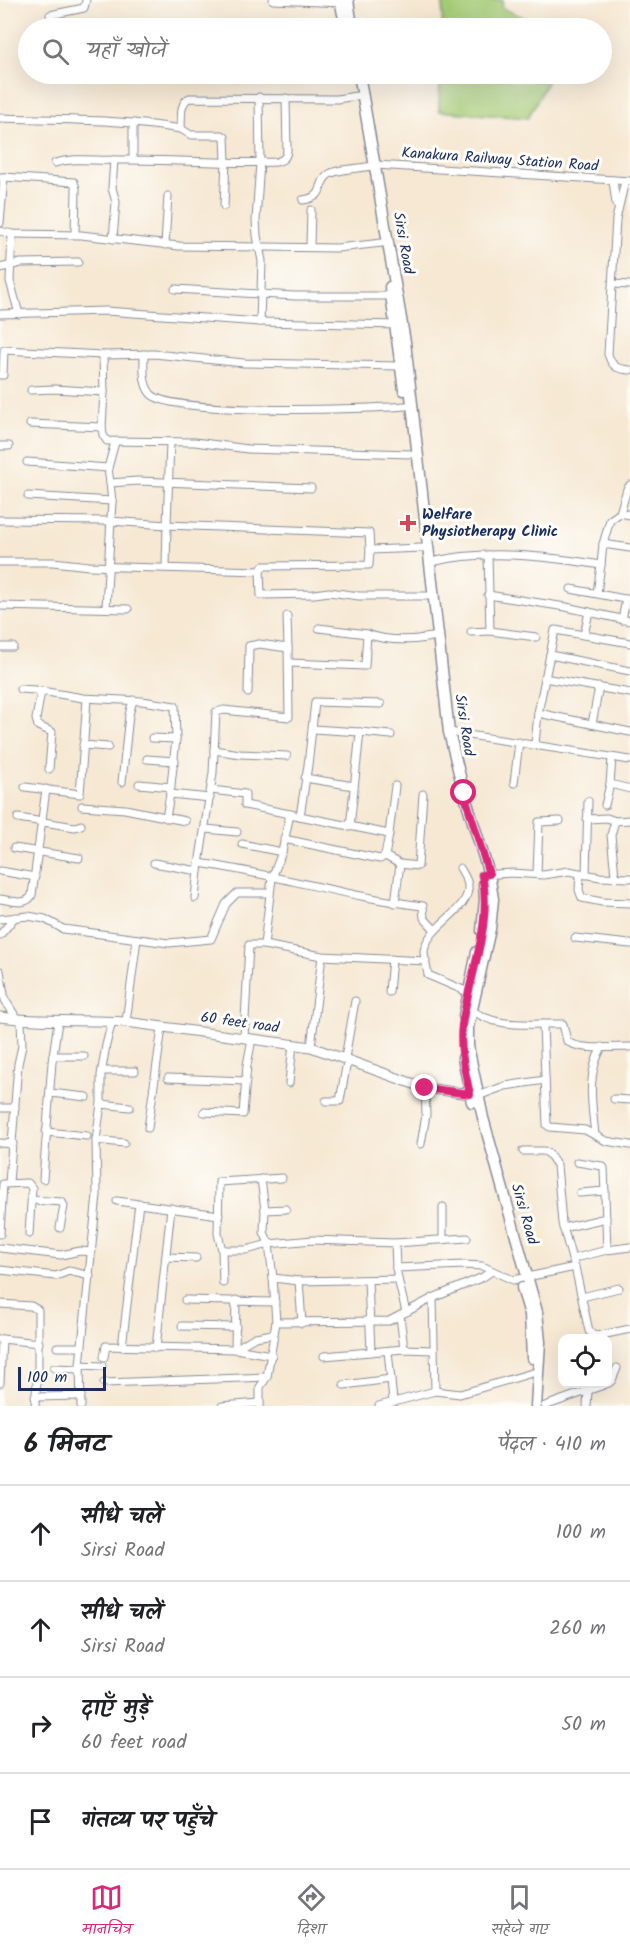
<!DOCTYPE html>
<html lang="hi">
<head>
<meta charset="utf-8">
<style>
	body { margin:0; font-family:Kalam,"Playpen Sans Deva",sans-serif; background:#f6f6f6; color:#202124 }
	.controls { position:absolute; right:18px; bottom:18px; display:grid; overflow:hidden; border-radius:12px; box-shadow:0 6px 24px #0002 }
	.controls button { width:54px; height:54px; display:grid; place-items:center; padding:0; border:0; border-bottom:2px solid #e0e0e0; background:#fff; color:#202124; font:30px sans-serif }
	.scale { position:absolute; left:18px; bottom:15px; width:88px; box-sizing:border-box; padding-left:6px; border:3px solid #1b2f5e; border-top:0; font-size:16px; line-height:21px; white-space:nowrap; color:#1b2f5e; -webkit-text-stroke:4px #fdfcf7; paint-order:stroke }
	.stop { position:absolute; width:18px; height:18px; margin:-14px; border:4px solid #db2777; border-radius:50%; background:#fff }
	.stop.end { background:#db2777; border-color:#fff; box-shadow:0 2px 6px #0008 }
	.list { margin:0; padding:0; list-style:none }
	h2 { display:flex; justify-content:space-between; align-items:center; height:78px; margin:0; padding:0 24px; font-size:26px }
	h2 small { font-size:20px; font-weight:400; color:#757577 }
	.list li { display:grid; grid-template-columns:39px 1fr auto; gap:18px; align-items:center; box-sizing:border-box; height:96px; padding:0 24px; border-top:2px solid #e0e0e0 }
	.list b { display:block; font-size:22px; white-space:nowrap }
	.list p { margin:0; font-size:20px; white-space:nowrap; color:#757577 }
	.list em { font-size:20px; font-style:normal; color:#757577 }
	.icon { flex:none; width:33px; height:33px; fill:none; stroke:currentColor; stroke-width:2; stroke-linecap:round; stroke-linejoin:round }
	.map { position:relative; flex:none; width:630px; height:1406px; overflow:hidden }
	.search { position:absolute; background:#fff; box-shadow:0 6px 24px #0002; left:18px; right:18px; top:18px; height:66px; display:flex; align-items:center; gap:15px; box-sizing:border-box; padding:0 21px; border-radius:33px; color:#757577; font-size:22px }
	.sheet { height:462px; background:#fff }
	nav { display:flex; justify-content:space-around; align-items:center; box-sizing:border-box; height:84px; border-top:2px solid #e0e0e0; background:#fff; font-size:16px; color:#757577 }
	nav a { display:grid; justify-items:center; gap:3px }
	nav .on { color:#db2777 }
	.map>svg:first-child { display:block }
</style>
</head>
<body>
<div class="map">
<svg width="630" height="1406" viewBox="0 0 630 1406">
	<rect width="100%" height="100%" fill="#fdfcf7"/>
	<filter id="ink" filterUnits="userSpaceOnUse"><feTurbulence type="fractalNoise" baseFrequency=".0167" numOctaves="2"/><feDisplacementMap in="SourceGraphic" scale="12" xChannelSelector="R" yChannelSelector="G"/><feConvolveMatrix kernelMatrix="1 2 1 2 8 2 1 2 1" color-interpolation-filters="sRGB"/></filter>
	<filter id="wash" filterUnits="userSpaceOnUse"><feTurbulence type="fractalNoise" baseFrequency=".008" numOctaves="4" result="noise"/><feDisplacementMap in="SourceGraphic" scale="24" xChannelSelector="R" yChannelSelector="G"/><feGaussianBlur stdDeviation="1.35" result="paint"/><feColorMatrix in="noise" values="0 0 0 0 0 0 0 0 0 0 0 0 0 0 0 0 0 1.4 0 .05"/><feComposite in="paint" operator="in"/></filter>
	<g filter="url(#wash)">
		<rect width="100%" height="100%" fill="#f6e8d3"/>
		<g fill="#a4cb76" stroke="#607d6a" stroke-width="1.5">
			<path d="M443 0H503L502 7C513 15 533 18 541 28H442Z"/>
			<path d="M440 74H550C545 89 535 103 528 118L439 111Z"/>
		</g>
	</g>
	<g filter="url(#ink)">
		<g fill="none" stroke-linecap="round" stroke-linejoin="round">
			<defs>
				<g id="minor">
					<polyline points="273,0 343,3"/>
					<polyline points="50,15 84,8 86,0"/>
					<polyline points="259,97 260,163 256,220 257,236 262,261 260,322"/>
					<path d="M0 118C60 120 122 119 181 129 182 118 179 104 189 98L337 99 356 96"/>
					<polyline points="133,123 133,159"/>
					<polyline points="181,129 191,135 222,135 225,137 226,162 224,206"/>
					<path d="M55 163C75 157 94 161 115 160 168 159 222 164 276 162 283 160 286 158 287 151L286 98"/>
					<polyline points="0,177 4,177 0,223"/>
					<polyline points="4,177 74,182 76,189 75,234"/>
					<polyline points="613,180 616,204"/>
					<path d="M625 181 616 219 608 354C612 367 617 369 630 370"/>
					<path d="M303 200C328 196 315 186 328 175 337 168 363 169 376 165L630 181"/>
					<polyline points="0,231 12,234 81,235 179,246 337,248 382,243"/>
					<polyline points="12,234 10,281 19,314"/>
					<polyline points="113,239 116,202 112,188 114,160"/>
					<polyline points="165,245 168,196"/>
					<polyline points="310,246 311,210"/>
					<polyline points="0,268 21,263 78,262"/>
					<polyline points="613,284 630,285"/>
					<polyline points="175,289 295,296 391,296"/>
					<polyline points="0,314 106,311 260,322 399,325"/>
					<path d="M144 354C144 367 142 384 151 394 171 416 369 409 406 406"/>
					<polyline points="103,355 104,392 102,427 103,435 107,441 195,442 248,449 411,454"/>
					<polyline points="0,375 3,375 4,350 103,355 154,354 244,363 400,366"/>
					<polyline points="31,390 54,389 104,392"/>
					<polyline points="30,424 102,427"/>
					<polyline points="170,443 167,525 369,533 370,550 422,548"/>
					<polyline points="0,446 9,446"/>
					<polyline points="27,462 108,468 110,483 138,481 311,488"/>
					<polyline points="108,468 115,442"/>
					<polyline points="28,496 112,501"/>
					<polyline points="620,513 630,515"/>
					<polyline points="0,520 110,521 167,525 166,567"/>
					<polyline points="603,544 630,548"/>
					<polyline points="370,550 369,565 263,566 260,571 261,595 314,594 329,592 359,596 428,596"/>
					<polyline points="488,555 490,631 536,637"/>
					<polyline points="0,562 53,562 89,566 260,571"/>
					<path d="M431 562C487 549 545 556 601 565L603 544 610 520 620 513 627 489 630 485"/>
					<polyline points="571,589 630,600"/>
					<polyline points="597,593 601,565"/>
					<polyline points="488,595 566,607 630,621"/>
					<polyline points="0,606 128,609"/>
					<polyline points="106,608 112,501 110,483"/>
					<polyline points="287,616 288,648"/>
					<polyline points="622,620 626,599"/>
					<polyline points="319,628 367,634"/>
					<polyline points="471,632 490,631"/>
					<polyline points="584,635 589,612"/>
					<polyline points="630,643 555,630 538,713 630,732"/>
					<polyline points="0,647 13,647"/>
					<polyline points="550,655 630,671"/>
					<path d="M290 663 365 666 367 634C389 642 410 641 432 637"/>
					<polyline points="544,678 630,693"/>
					<polyline points="20,689 35,690 83,698 142,701 175,706 176,739 170,794 210,798"/>
					<polyline points="41,692 36,719 38,726 52,732 49,769"/>
					<polyline points="592,724 599,687"/>
					<polyline points="313,729 360,732 350,827"/>
					<polyline points="360,732 391,735"/>
					<polyline points="449,732 630,760"/>
					<polyline points="152,738 176,739"/>
					<polyline points="535,744 538,713"/>
					<polyline points="83,745 108,747"/>
					<polyline points="214,750 240,754 287,756"/>
					<polyline points="612,758 610,784 630,789"/>
					<polyline points="147,759 175,761"/>
					<polyline points="305,778 354,786"/>
					<polyline points="122,782 129,715 133,700"/>
					<polyline points="514,783 519,742"/>
					<polyline points="139,784 171,787"/>
					<polyline points="25,787 80,794 87,699"/>
					<polyline points="211,790 245,794 245,805 389,834 395,786"/>
					<polyline points="605,805 610,784"/>
					<polyline points="82,806 125,809 185,821"/>
					<polyline points="300,816 308,765 315,702 381,704"/>
					<polyline points="18,818 75,827 81,825"/>
					<polyline points="166,818 170,794"/>
					<polyline points="587,819 607,818 615,821"/>
					<polyline points="206,829 237,832"/>
					<polyline points="284,839 380,859 385,856 400,864 395,903"/>
					<polyline points="242,844 282,852"/>
					<polyline points="14,848 79,858"/>
					<polyline points="385,856 389,834"/>
					<polyline points="154,863 198,871 213,773 216,712 224,710 289,717 288,648 259,644 249,646 248,693"/>
					<path d="M199 863C275 874 347 897 423 906L424 918 435 930"/>
					<polyline points="400,864 418,866 423,794"/>
					<path d="M460 868C463 873 467 879 468 885 471 911 428 924 424 951 424 958 427 968 428 975L468 992"/>
					<polyline points="0,871 35,877"/>
					<polyline points="537,874 539,822 560,821"/>
					<polyline points="580,874 579,890 582,898 602,902 630,903"/>
					<polyline points="482,875 512,873 543,875 569,871 600,877 630,878"/>
					<polyline points="586,875 588,801"/>
					<polyline points="615,876 611,835 615,821 630,820"/>
					<polyline points="195,898 198,871"/>
					<path d="M0 899C11 900 26 907 32 895L46 789"/>
					<polyline points="0,919 28,916 45,919 63,929 169,943 211,939 226,904 237,893 270,893"/>
					<polyline points="0,935 15,917"/>
					<polyline points="575,938 630,944"/>
					<polyline points="264,945 272,878 282,852 290,814"/>
					<polyline points="0,971 5,1000 14,1014 13,1019"/>
					<polyline points="389,992 392,959"/>
					<path d="M470 1008C493 1030 534 1023 563 1024L567 1041C578 1051 614 1047 630 1047"/>
					<polyline points="126,1022 137,939"/>
					<polyline points="543,1026 547,1125 550,1127 585,1130 606,1141 630,1145"/>
					<polyline points="244,1038 249,945 264,945 322,956 426,961"/>
					<polyline points="311,1047 322,956"/>
					<polyline points="53,1056 84,1056"/>
					<polyline points="345,1058 355,1001"/>
					<polyline points="102,1071 135,1071"/>
					<polyline points="168,1078 246,1081"/>
					<polyline points="289,1083 293,1044"/>
					<polyline points="50,1093 87,1097"/>
					<polyline points="478,1096 505,1086 545,1080"/>
					<polyline points="614,1099 630,1100"/>
					<polyline points="326,1101 340,1101 346,1067 350,1061"/>
					<polyline points="101,1104 130,1107"/>
					<polyline points="0,1108 15,1108"/>
					<polyline points="204,1112 243,1114 247,1065 252,1039"/>
					<polyline points="148,1128 162,1028"/>
					<polyline points="46,1132 87,1136"/>
					<path d="M595 1135C592 1104 586 1075 602 1047"/>
					<polyline points="96,1140 124,1143"/>
					<polyline points="0,1143 13,1144"/>
					<polyline points="421,1144 426,1115 425,1088"/>
					<polyline points="523,1151 544,1151 549,1154 557,1165 562,1223 572,1259"/>
					<polyline points="577,1162 602,1166 604,1168 607,1250"/>
					<polyline points="282,1178 219,1182 218,1234 222,1250 246,1250 269,1244 273,1278 299,1281 398,1279 396,1268 464,1265 482,1266 513,1280 575,1267 589,1331 593,1335 597,1336 630,1329"/>
					<polyline points="43,1179 52,1062 58,1022"/>
					<polyline points="261,1179 265,1210 264,1232 269,1244 313,1240 395,1243 396,1268"/>
					<polyline points="9,1183 18,1064 22,1046 21,1021"/>
					<polyline points="580,1193 605,1191"/>
					<polyline points="32,1200 62,1202 64,1206 60,1228"/>
					<polyline points="117,1201 219,1215"/>
					<polyline points="265,1210 286,1209"/>
					<polyline points="563,1228 606,1218"/>
					<polyline points="0,1234 3,1184 28,1183 32,1188 29,1234"/>
					<polyline points="443,1240 443,1207"/>
					<polyline points="395,1243 467,1238"/>
					<polyline points="0,1248 61,1255 80,1251 92,1252"/>
					<polyline points="222,1250 223,1283"/>
					<polyline points="166,1257 196,1258"/>
					<polyline points="574,1263 572,1259 607,1250 630,1247"/>
					<polyline points="0,1270 56,1276 69,1271 90,1276"/>
					<polyline points="398,1279 406,1312"/>
					<polyline points="368,1280 371,1352"/>
					<polyline points="299,1281 302,1323"/>
					<polyline points="582,1297 619,1288"/>
					<polyline points="433,1298 435,1391"/>
					<polyline points="185,1300 275,1302"/>
					<polyline points="236,1300 235,1349 272,1355"/>
					<polyline points="0,1304 31,1306 38,1310 38,1369 35,1406"/>
					<polyline points="400,1316 404,1349"/>
					<polyline points="276,1322 389,1321 433,1298 483,1277 492,1271"/>
					<polyline points="182,1326 236,1327"/>
					<polyline points="0,1339 2,1339 0,1383"/>
					<polyline points="2,1339 39,1343"/>
					<polyline points="57,1347 82,1347"/>
					<polyline points="122,1347 139,1203"/>
					<polyline points="156,1348 171,1208"/>
					<polyline points="388,1351 393,1401"/>
					<polyline points="324,1356 404,1349 433,1350"/>
					<polyline points="104,1357 106,1346 235,1349 255,1337 273,1334"/>
					<polyline points="80,1365 102,1366"/>
					<polyline points="54,1368 80,1369"/>
					<polyline points="104,1383 267,1377"/>
					<polyline points="344,1385 391,1379"/>
					<polyline points="35,1397 81,1396"/>
					<polyline points="81,1406 80,1365 97,1195 96,1140 101,1104 101,1075 106,1045 112,1021"/>
					<polyline points="222,1406 260,1403"/>
					<polyline points="260,1406 260,1387 267,1377 276,1322 273,1278"/>
					<polyline points="379,1406 435,1391 460,1394 532,1373"/>
					<polyline points="545,1406 609,1383 612,1380 617,1368"/>
					<polyline points="587,1406 588,1391"/>
				</g>
				<path id="tertiary" d="M0 1017C43 1023 83 1019 126 1022L311 1047 425 1088 470 1094"/>
				<g id="secondary">
					<polyline points="340,0 346,28"/>
					<polyline points="348,0 351,20"/>
					<polyline points="359,74 405,342 449,732 464,793 489,874 493,899 490,929 468,1027 468,1046 483,1118 537,1312 540,1342 536,1406"/>
					<polyline points="390,287 404,390"/>
					<polyline points="482,931 485,899 484,884"/>
					<polyline points="464,1016 477,952"/>
					<polyline points="463,1058 472,1102"/>
					<polyline points="522,1288 530,1314 532,1358"/>
				</g>
			</defs>
			<use href="#minor" stroke="#888c98" stroke-width="9"/>
			<use href="#tertiary" stroke="#888c98" stroke-width="11"/>
			<use href="#secondary" stroke="#888c98" stroke-width="13"/>
			<use href="#minor" stroke="#fff" stroke-width="7"/>
			<use href="#tertiary" stroke="#fff" stroke-width="9"/>
			<use href="#secondary" stroke="#fff" stroke-width="10"/>
		</g>
	</g>
	<g fill="none" stroke-linecap="round" stroke-linejoin="round" filter="url(#ink)">
		<path stroke="#db2777" stroke-width="8" d="M425 1088 470 1094C465 1072 459 1048 462 1025 469 976 493 925 482 875L489 874 464 793"/>
	</g>
	<path fill="#d1495b" stroke="#fdfcf7" stroke-width="2" d="M405 514h6v6h6v6h-6v6h-6v-6h-6v-6h6z"/>
	<g text-anchor="middle" stroke-width="6" stroke-linejoin="round" paint-order="stroke">
		<g font-size="15" fill="#1b2f5e" stroke="#fdfcf7">
			<text transform="translate(500 159) rotate(4)" y="5">Kanakura Railway Station Road</text>
			<text transform="translate(404 243) rotate(80)" y="5">Sirsi Road</text>
			<text transform="translate(465 725) rotate(81)" y="5">Sirsi Road</text>
			<text transform="translate(240 1022) rotate(8)" y="5">60 feet road</text>
			<text transform="translate(525 1214) rotate(74)" y="5">Sirsi Road</text>
		</g>
		<g font-size="15" font-weight="bold" fill="#1b2f5e" stroke="#fdfcf7" text-anchor="start">
			<text x="422" y="519">Welfare<tspan x="422" dy="17">Physiotherapy Clinic</tspan></text>
		</g>
	</g>
</svg>
<div class="controls">
<button><svg class="icon" aria-label="locate" viewBox="0 0 24 24"><circle cx="12" cy="12" r="6"/><path d="M12 2v4M12 18v4M2 12h4M18 12h4"/></svg></button>
</div>
<div class="scale">100 m</div>
<div class="stop" style="left:464px;top:793px"></div>
<div class="stop end" style="left:425px;top:1088px"></div>
<div class="search"><svg class="icon" aria-label="search" viewBox="0 0 24 24"><circle cx="10" cy="10" r="6"/><path d="M15 15l6 6"/></svg>यहाँ खोजें</div>
</div>
<section class="sheet">
<h2>6 मिनट<small>पैदल · 410 m</small></h2>
<ul class="list">
<li><svg class="icon" aria-label="ahead" viewBox="0 0 24 24"><path d="M12 20V5M6 11l6-6 6 6"/></svg><div><b>सीधे चलें</b><p>Sirsi Road</p></div><em>100 m</em></li>
<li><svg class="icon" aria-label="ahead" viewBox="0 0 24 24"><path d="M12 20V5M6 11l6-6 6 6"/></svg><div><b>सीधे चलें</b><p>Sirsi Road</p></div><em>260 m</em></li>
<li><svg class="icon" aria-label="right" viewBox="0 0 24 24"><path d="M7 20v-9h11M14 6l5 5-5 5"/></svg><div><b>दाएँ मुड़ें</b><p>60 feet road</p></div><em>50 m</em></li>
<li><svg class="icon" aria-label="arrive" viewBox="0 0 24 24"><path d="M6 21V4h12l-3 4 3 4H6"/></svg><div><b>गंतव्य पर पहुँचे</b></div></li>
</ul>
</section>
<nav>
<a class="on"><svg class="icon" aria-label="map" viewBox="0 0 24 24"><path d="M3 6l6-2 6 2 6-2v14l-6 2-6-2-6 2zM9 4v14M15 6v14"/></svg>मानचित्र</a>
<a><svg class="icon" aria-label="directions" viewBox="0 0 24 24"><path d="M12 3l9 9-9 9-9-9zM9 14v-3h6M13 9l2 2-2 2"/></svg>दिशा</a>
<a><svg class="icon" aria-label="saved" viewBox="0 0 24 24"><path d="M7 4h10v16l-5-4-5 4z"/></svg>सहेजे गए</a>
</nav>
</body>
</html>
